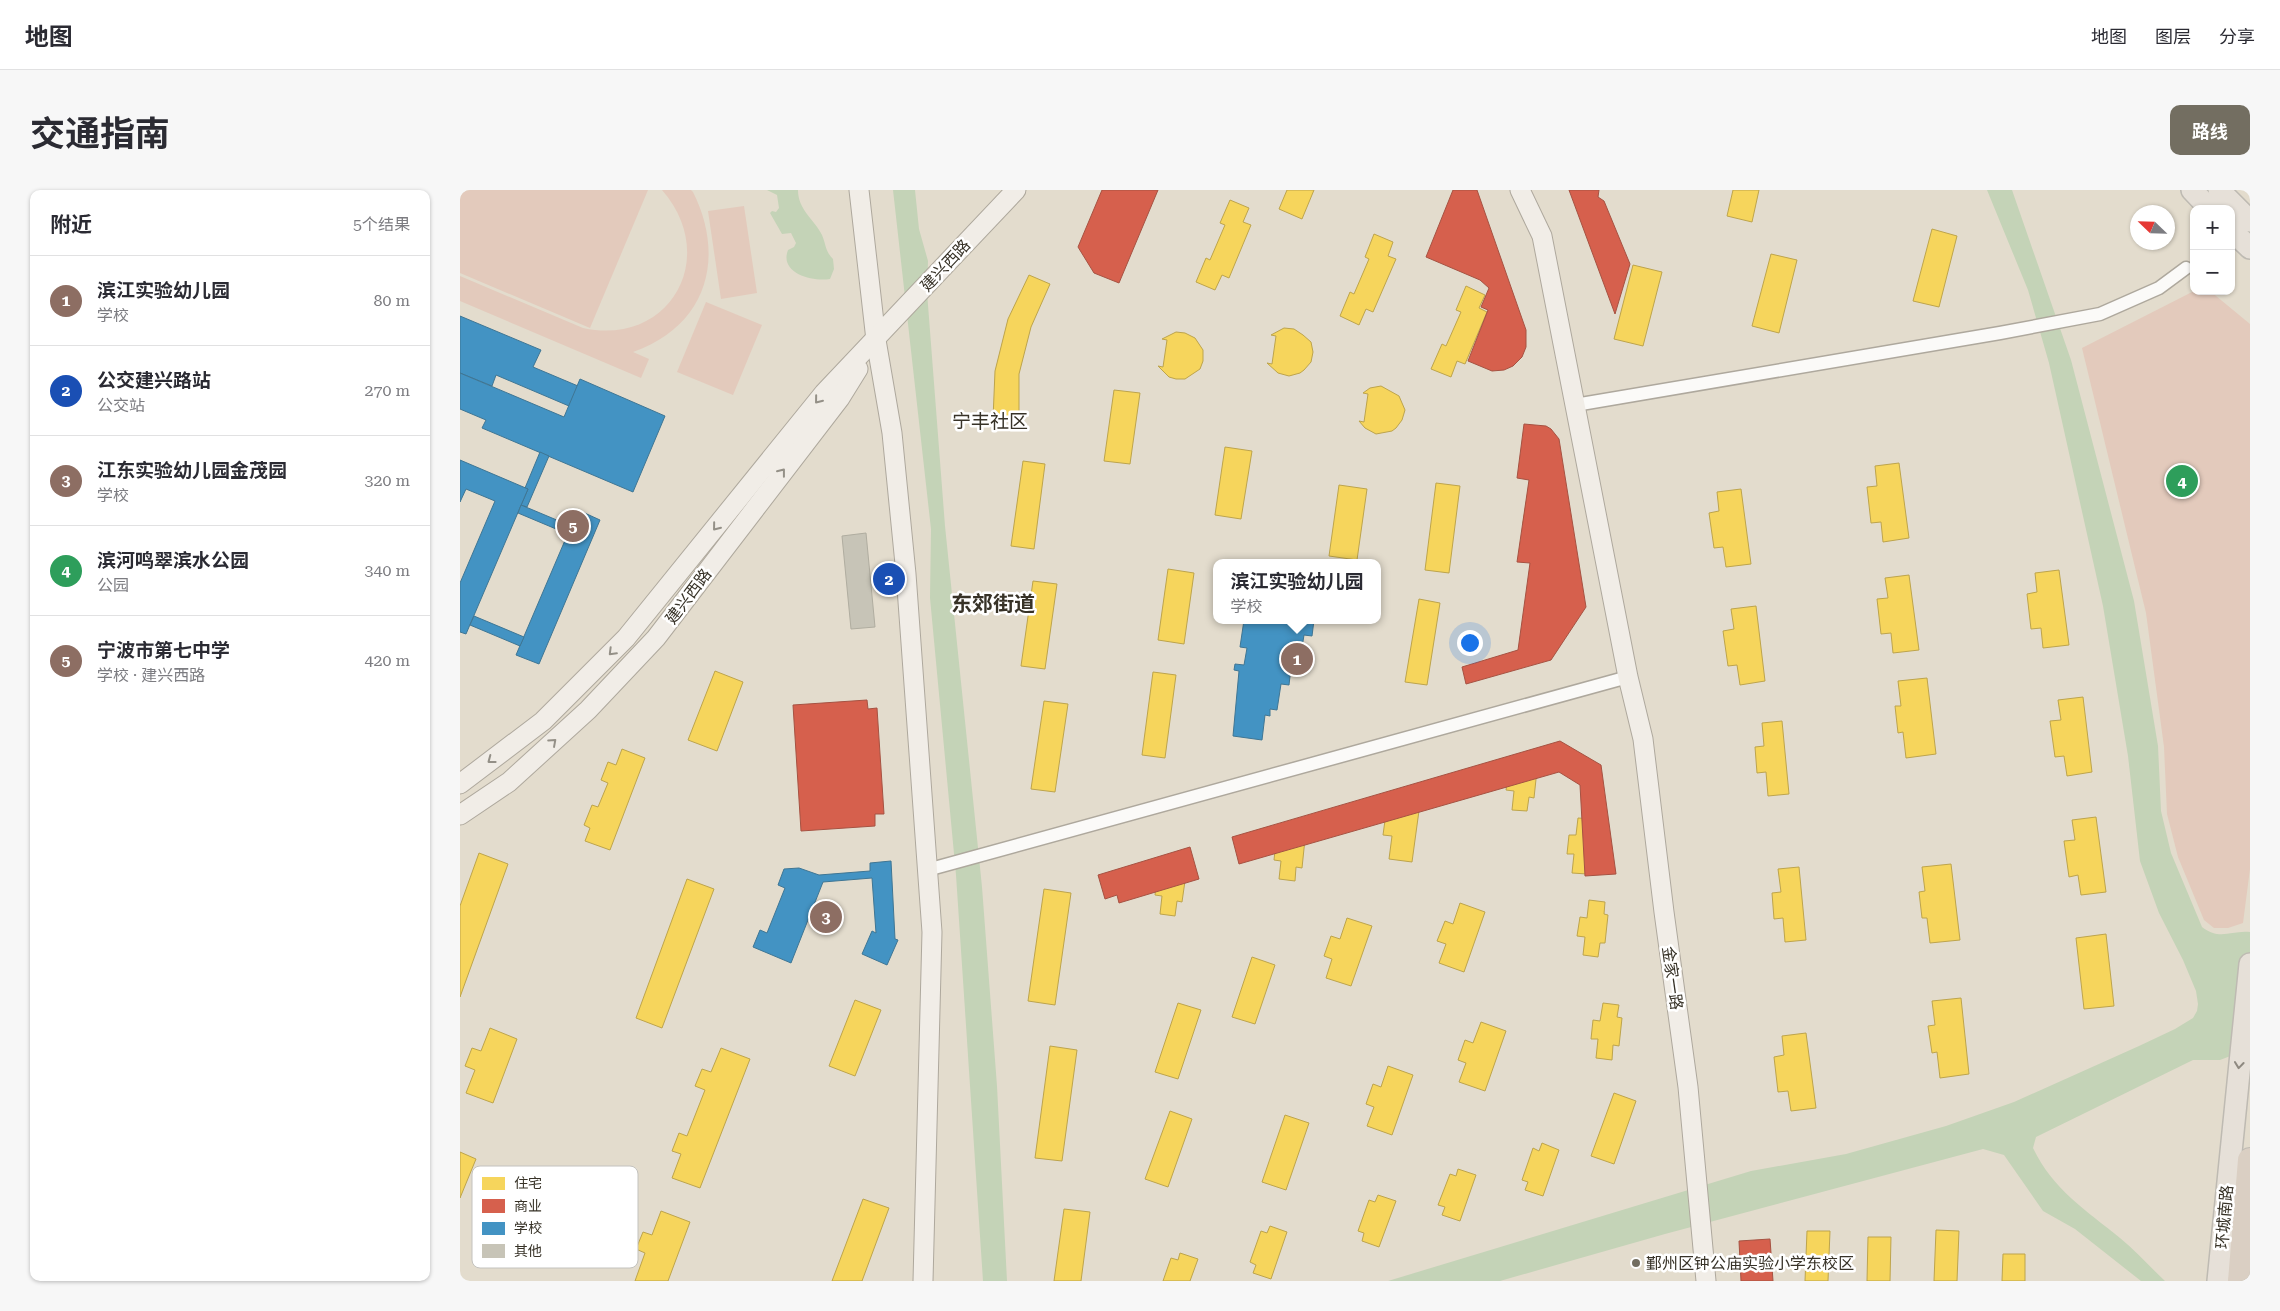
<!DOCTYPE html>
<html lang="zh">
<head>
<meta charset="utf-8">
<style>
	body { margin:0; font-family:"Roboto Serif","Noto Sans SC",serif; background:#f7f7f7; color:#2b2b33 }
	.controls { position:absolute; right:15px; top:15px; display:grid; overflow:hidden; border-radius:10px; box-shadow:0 1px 4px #0004 }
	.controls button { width:45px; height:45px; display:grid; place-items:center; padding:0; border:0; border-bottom:1px solid #e1e1e2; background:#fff; color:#2b2b33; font:25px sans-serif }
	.compass { position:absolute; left:1670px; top:15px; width:45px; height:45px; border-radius:50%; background:#fff; box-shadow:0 1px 4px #0004; rotate:293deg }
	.you { position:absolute; left:1009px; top:452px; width:18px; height:18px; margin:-12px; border:4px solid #fff; border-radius:50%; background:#1a73e8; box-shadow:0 0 0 8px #1a73e833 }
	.badge { display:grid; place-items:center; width:32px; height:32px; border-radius:50%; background:#736e61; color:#fff; font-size:16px; font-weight:700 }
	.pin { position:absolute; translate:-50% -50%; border:2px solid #fff; box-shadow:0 1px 5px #0006 }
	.popup { position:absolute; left:753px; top:369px; width:168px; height:65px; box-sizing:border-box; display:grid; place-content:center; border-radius:10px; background:#fff; filter:drop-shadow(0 1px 4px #0005); font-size:16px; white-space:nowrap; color:#7c7c81 }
	.popup b { font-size:19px; color:#2b2b33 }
	.popup::after { content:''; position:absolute; left:50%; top:100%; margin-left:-10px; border:10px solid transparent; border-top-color:#fff }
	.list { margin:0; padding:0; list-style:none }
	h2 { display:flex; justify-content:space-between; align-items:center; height:65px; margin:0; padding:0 20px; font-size:21px }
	h2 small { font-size:16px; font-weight:400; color:#7c7c81 }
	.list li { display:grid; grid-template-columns:32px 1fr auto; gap:15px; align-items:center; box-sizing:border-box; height:90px; padding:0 20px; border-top:1px solid #e1e1e2 }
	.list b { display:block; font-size:19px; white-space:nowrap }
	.list p { margin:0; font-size:16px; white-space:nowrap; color:#7c7c81 }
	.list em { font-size:16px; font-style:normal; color:#7c7c81 }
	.map { position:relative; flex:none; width:1790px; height:1091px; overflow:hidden; border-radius:10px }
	header { display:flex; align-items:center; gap:30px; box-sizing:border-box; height:70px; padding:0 25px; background:#fff; border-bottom:1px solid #e1e1e2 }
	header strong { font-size:24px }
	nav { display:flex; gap:28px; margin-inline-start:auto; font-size:18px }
	.intro { display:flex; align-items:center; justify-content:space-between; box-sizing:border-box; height:120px; padding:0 30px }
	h1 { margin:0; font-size:35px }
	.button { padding:12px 22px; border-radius:10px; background:#736e61; color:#fff; font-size:18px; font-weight:700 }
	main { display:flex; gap:30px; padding:0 30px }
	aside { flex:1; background:#fff; border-radius:10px; box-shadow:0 1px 4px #0004 }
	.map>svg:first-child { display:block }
</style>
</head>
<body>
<header>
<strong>地图</strong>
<nav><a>地图</a><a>图层</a><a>分享</a></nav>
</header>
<div class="intro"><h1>交通指南</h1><a class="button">路线</a></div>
<main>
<aside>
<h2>附近<small>5个结果</small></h2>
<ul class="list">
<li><span class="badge" style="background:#8d6e63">1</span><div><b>滨江实验幼儿园</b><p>学校</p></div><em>80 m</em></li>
<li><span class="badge" style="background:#1a4fb4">2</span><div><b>公交建兴路站</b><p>公交站</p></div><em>270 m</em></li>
<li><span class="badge" style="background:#8d6e63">3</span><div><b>江东实验幼儿园金茂园</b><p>学校</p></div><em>320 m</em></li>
<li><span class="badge" style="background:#2e9e5b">4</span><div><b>滨河鸣翠滨水公园</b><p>公园</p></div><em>340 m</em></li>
<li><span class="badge" style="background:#8d6e63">5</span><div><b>宁波市第七中学</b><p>学校 · 建兴西路</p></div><em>420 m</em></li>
</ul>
</aside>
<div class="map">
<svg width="1790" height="1091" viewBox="0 0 1790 1091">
	<rect width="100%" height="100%" fill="#e3dccd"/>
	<g fill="#e3cabc">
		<polygon points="0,0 188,0 130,138 0,83"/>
		<path d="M202 0H231L233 2C266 68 247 136 173 162L189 169 181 188 0 111V86L123 138C211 157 260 66 202 0Z"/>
		<polygon points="284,16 297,103 261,109 248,21"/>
		<polygon points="1734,101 1750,101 1790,134 1790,679 1783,733 1768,738 1754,738 1744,730 1718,667 1707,624 1704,557 1686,423 1622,158"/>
		<polygon points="246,112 302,135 273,205 217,182"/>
	</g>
	<g fill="#c4d3b7">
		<path d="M307 0H338C338 20 354 29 362 45 366 54 365 61 373 69L374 79 370 89C352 92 319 83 328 60L334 57 336 53 331 43 322 44 310 23 312 21 316 22 319 18 317 5Z"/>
		<polygon points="433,0 455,0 459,39 468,71 467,102 485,336 522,697 537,896 547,1091 523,1091 496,685 470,408 471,339"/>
		<path d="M1527 0H1552L1611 170 1674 411 1698 556 1701 621 1711 663 1742 737C1760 751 1771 740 1790 742V834L1773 865 1760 870H1733L1576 947 1573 958C1593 1000 1626 1020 1660 1048 1676 1061 1690 1077 1705 1091H1681L1615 1039 1583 1021 1544 965 1523 959 1205 1044 1040 1091H928L1291 981 1386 964 1486 936 1554 912 1679 856 1715 839 1733 828 1737 821 1738 814 1736 801 1723 770 1699 723 1680 671 1668 566 1643 416 1589 173 1568 100Z"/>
	</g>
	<g fill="#f6d55c" stroke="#bda44c">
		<polygon points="667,0 695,0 659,87 635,77"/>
		<polygon points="827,0 854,0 842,29 819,19"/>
		<polygon points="1111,0 1137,0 1136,6"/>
		<polygon points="1273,0 1299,0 1292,32 1267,26"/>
		<polygon points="994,6 1017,15 993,74 970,65"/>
		<polygon points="770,10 789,18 783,32 791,35 769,88 762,85 755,100 736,92 746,68 750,70 765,35 760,33"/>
		<polygon points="1472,39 1497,46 1479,117 1453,111"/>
		<polygon points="914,44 933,52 928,66 936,69 913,122 906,119 899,135 880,126 890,102 894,104 909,69 905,67"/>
		<polygon points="1311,64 1337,70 1319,143 1292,136"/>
		<polygon points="1173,75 1202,82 1183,156 1154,149"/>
		<polygon points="569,85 590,94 571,137 559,184 559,229 533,229 535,181 548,129"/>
		<polygon points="1006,96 1025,105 1019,118 1027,122 1005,174 997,171 991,187 971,179 982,154 986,156 1001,122 996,120"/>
		<polygon points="824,138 834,139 843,145 851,152 853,162 851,172 844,180 840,183 829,186 818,183 807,173 812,174 816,146 811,145"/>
		<polygon points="716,142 725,143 735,148 743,160 743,171 740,179 725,189 716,189 709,187 698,176 703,177 707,150 702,149"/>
		<polygon points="921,196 939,206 945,220 942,230 936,238 932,241 916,244 905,238 899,231 904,232 908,204 903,203 910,198"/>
		<polygon points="654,200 680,203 670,274 644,271"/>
		<polygon points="1066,240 1087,243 1081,288 1090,289 1084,336 1063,333 1070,289 1059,287"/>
		<polygon points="765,257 792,261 781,329 755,325"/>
		<polygon points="563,271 585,274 574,359 551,356"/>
		<polygon points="1439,273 1449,348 1423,352 1421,332 1411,333 1407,297 1417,296 1415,276"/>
		<polygon points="976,293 1000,296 989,383 965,380"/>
		<polygon points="879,295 907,299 897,370 869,366"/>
		<polygon points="1281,299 1291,374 1266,377 1263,357 1254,358 1249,323 1259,321 1257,302"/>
		<polygon points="1072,372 1096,375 1084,460 1060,456"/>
		<polygon points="708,379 734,383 724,454 698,450"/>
		<polygon points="1599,380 1609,455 1583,458 1581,438 1571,439 1567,404 1577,402 1575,383"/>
		<polygon points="1449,385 1459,460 1433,463 1431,443 1421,444 1417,409 1428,408 1425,388"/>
		<polygon points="573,391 597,394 585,479 561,476"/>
		<polygon points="959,409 980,413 967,495 945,492"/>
		<polygon points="1296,416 1305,491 1280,495 1277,475 1268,476 1263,441 1274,439 1271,419"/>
		<polygon points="255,481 283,492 257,561 228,550"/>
		<polygon points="693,482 716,485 705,568 682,565"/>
		<polygon points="1467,488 1476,564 1446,568 1443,542 1438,543 1435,516 1441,516 1438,491"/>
		<polygon points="1623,507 1632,582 1607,586 1604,566 1595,567 1590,531 1601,530 1598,510"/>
		<polygon points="584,511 608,514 595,602 571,599"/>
		<polygon points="1322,531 1329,604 1308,606 1306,582 1297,583 1295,557 1304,556 1302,533"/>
		<polygon points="162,559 185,568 150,660 125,651 130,638 124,635 132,615 138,617 148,593 141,590 148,572 156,575"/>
		<polygon points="1058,564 1074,566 1073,579 1077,580 1074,608 1069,607 1067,621 1052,620 1054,601 1046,600 1049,582 1056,582"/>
		<polygon points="938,603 961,606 952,672 929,669 932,646 923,645 926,623 935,624"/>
		<polygon points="1636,627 1646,702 1621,705 1618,685 1609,687 1604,651 1615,650 1612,630"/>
		<polygon points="1118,628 1135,629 1133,642 1138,643 1134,671 1129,670 1127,684 1112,683 1114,664 1107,664 1109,645 1116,645"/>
		<polygon points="826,634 842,636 841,649 845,649 842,678 836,677 835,691 819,689 821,671 814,670 816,651 824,652"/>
		<polygon points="19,663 48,674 0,807 0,716"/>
		<polygon points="706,669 723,671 721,684 726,684 722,712 717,711 715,726 700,724 702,706 695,705 697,686 704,687"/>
		<polygon points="1491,674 1500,750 1470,753 1467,728 1462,728 1459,702 1465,701 1462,677"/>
		<polygon points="1339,677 1346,750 1325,752 1323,728 1314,729 1312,703 1321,702 1318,679"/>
		<polygon points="227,689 254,699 202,838 176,828"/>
		<polygon points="584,699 611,703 595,815 568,811"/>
		<polygon points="1129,710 1145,712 1144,724 1148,725 1145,753 1140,753 1138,767 1123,765 1125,747 1117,746 1120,727 1127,728"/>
		<polygon points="1000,713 1025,722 1004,782 979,773 986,754 977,751 985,731 993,734"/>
		<polygon points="887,728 912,736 891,796 866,788 872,769 864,766 871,746 880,749"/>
		<polygon points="1646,744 1654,816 1624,819 1616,748"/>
		<polygon points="792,767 815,775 795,834 772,827"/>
		<polygon points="1501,808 1509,884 1480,888 1477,862 1472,863 1468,836 1475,835 1472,811"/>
		<polygon points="395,810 421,820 395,886 369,876"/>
		<polygon points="718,813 741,820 718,889 695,882"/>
		<polygon points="1143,813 1159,815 1157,827 1162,828 1159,856 1153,855 1152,870 1136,868 1138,849 1131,849 1133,830 1140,831"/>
		<polygon points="1021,832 1046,841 1025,901 999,892 1006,873 998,870 1005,850 1013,853"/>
		<polygon points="30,838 57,849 33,913 6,903 15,880 5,876 12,858 21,861"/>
		<polygon points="1346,843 1356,918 1331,921 1328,901 1318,902 1314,867 1324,865 1322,846"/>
		<polygon points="590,856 617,860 602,971 575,968"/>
		<polygon points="261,858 290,869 240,998 212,988 221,964 212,961 219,943 227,946 245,900 235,896 242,879 251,882"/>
		<polygon points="928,876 953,885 932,945 907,936 914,917 906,914 913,894 921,897"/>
		<polygon points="1154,903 1176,911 1154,974 1131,966"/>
		<polygon points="710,921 732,929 708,997 685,989"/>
		<polygon points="825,925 849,933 826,1000 802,992"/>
		<polygon points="1082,953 1099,960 1083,1006 1065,1000 1068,992 1062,990 1073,958 1079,961"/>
		<polygon points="0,962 16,969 0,1008"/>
		<polygon points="998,979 1016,985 1000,1031 982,1025 985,1017 978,1015 990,984 996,986"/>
		<polygon points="918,1005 936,1011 919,1057 902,1051 904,1043 898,1041 909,1010 915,1012"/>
		<polygon points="403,1009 429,1018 402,1091 372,1091"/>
		<polygon points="604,1019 630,1022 621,1091 594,1091"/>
		<polygon points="201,1021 230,1032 208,1091 175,1091 185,1063 176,1059 183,1042 192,1045"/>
		<polygon points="810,1036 827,1042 811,1089 793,1083 796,1075 790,1072 801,1041 807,1043"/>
		<polygon points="1476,1040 1499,1041 1497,1091 1474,1091"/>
		<polygon points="1347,1041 1370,1041 1368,1091 1345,1091"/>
		<polygon points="1408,1047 1431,1047 1430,1091 1407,1091"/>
		<polygon points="1309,1051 1311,1091 1287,1091 1285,1053"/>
		<polygon points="720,1063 738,1069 730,1091 703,1091 711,1068 718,1070"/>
		<polygon points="1543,1064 1565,1064 1565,1091 1542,1091"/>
	</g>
	<g fill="#d6604d" stroke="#a65242">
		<polygon points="642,0 698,0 659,93 634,83 618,57"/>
		<polygon points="993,0 1017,0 1066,140 1066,157 1062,167 1053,176 1044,180 1032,181 1008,171 1028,120 1021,117 1029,98 1020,90 966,67"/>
		<polygon points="1109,0 1139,0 1138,7 1144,11 1170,74 1155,124"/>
		<polygon points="1064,234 1086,236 1091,239 1099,249 1126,417 1091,470 1006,494 1002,477 1058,460 1070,373 1057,372 1069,290 1057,288"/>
		<polygon points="407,510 408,519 417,518 424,624 415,624 415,636 341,641 333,515"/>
		<polygon points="1100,551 1141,575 1156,684 1125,686 1120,595 1099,582 779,674 772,647"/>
		<polygon points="730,657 739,689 659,713 657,705 645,709 638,685"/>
		<polygon points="1310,1049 1313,1091 1281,1091 1279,1051"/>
	</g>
	<g fill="#4393c3" stroke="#3f7694">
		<polygon points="0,126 81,160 73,177 118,196 109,216 36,185 32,196 0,183"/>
		<polygon points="0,183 104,227 120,189 205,226 173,302 22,238 26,230 0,219"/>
		<polygon points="80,262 89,266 67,317 61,315 68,299 65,298"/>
		<polygon points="0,270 68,299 6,444 0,442 0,393 35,311 6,299 0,312"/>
		<polygon points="61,315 111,336 108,344 58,323"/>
		<polygon points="118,320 140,330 79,474 56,465"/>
		<polygon points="14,426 64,447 60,456 10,435"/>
		<polygon points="784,430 854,430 852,446 844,445 840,470 832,469 829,495 821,494 817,520 810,519 810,526 805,525 802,550 773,546 779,481 774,480 775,474 784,475 787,458 780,457"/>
		<polygon points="431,671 435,749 438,750 427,775 402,764 412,741 416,743 412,688 363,692 331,773 293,757 300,740 307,743 325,698 318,695 324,679 339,678 359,685 410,681 410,673"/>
	</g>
	<polygon fill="#c7c4b7" stroke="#b0ada0" points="406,343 415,437 391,439 382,346"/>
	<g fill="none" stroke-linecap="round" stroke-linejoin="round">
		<defs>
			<g id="street">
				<polyline points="1115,215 1540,143 1640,124 1699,98 1726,78"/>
				<polyline points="467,680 1168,487"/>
			</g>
			<g id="secondary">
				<polyline points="399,0 416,150 432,243 446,384 472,742 463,1091"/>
				<polyline points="1060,0 1082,46 1168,487 1183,549 1204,722 1228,897 1246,1091"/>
				<polyline points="0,594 83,531 166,448 364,203 556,0"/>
				<polyline points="0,625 49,592 128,520 196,448 380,208 398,179"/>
			</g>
			<g id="primary">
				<polyline points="1732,0 1750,19"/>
				<polyline points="1759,0 1790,31"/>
				<polyline points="1771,40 1790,58"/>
				<polyline points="1758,1091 1790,774"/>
			</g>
			<polyline id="highway" points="1780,1091 1790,970"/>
		</defs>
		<use href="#street" stroke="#aea89d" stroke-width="15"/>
		<use href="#secondary" stroke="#aea89d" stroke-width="21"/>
		<use href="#primary" stroke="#bebab2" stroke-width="24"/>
		<use href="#highway" stroke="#bebab2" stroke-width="26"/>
		<use href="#street" stroke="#fbfaf8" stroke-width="12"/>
		<use href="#secondary" stroke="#f1ede7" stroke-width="19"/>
		<use href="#primary" stroke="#e6e0d8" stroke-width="21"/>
		<use href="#highway" stroke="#dacfc3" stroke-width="24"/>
	</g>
	<defs><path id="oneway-chevron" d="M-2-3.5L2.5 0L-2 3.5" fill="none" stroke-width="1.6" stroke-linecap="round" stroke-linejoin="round" transform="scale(1.25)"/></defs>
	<g stroke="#949087">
		<use href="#oneway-chevron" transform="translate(358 210) rotate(129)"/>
		<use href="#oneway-chevron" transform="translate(322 282) rotate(-52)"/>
		<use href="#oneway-chevron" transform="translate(256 337) rotate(129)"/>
		<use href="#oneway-chevron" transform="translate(152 462) rotate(135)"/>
		<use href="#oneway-chevron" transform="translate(93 552) rotate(-42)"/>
		<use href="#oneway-chevron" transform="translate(31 570) rotate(143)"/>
	</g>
	<use stroke="#8e8980" href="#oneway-chevron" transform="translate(1779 875) rotate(96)"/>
	<circle fill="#736e61" stroke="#fff" stroke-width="2" cx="1176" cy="1073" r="5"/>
	<g text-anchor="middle" stroke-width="5" stroke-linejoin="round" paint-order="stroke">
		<g font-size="16" fill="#373227" stroke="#fff">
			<text transform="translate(485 75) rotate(-47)" y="6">建兴西路</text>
			<text transform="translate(228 406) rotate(-53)" y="6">建兴西路</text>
			<text transform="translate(1213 788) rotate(82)" y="6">金家一路</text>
			<text transform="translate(1764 1027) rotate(-85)" y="6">环城南路</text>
		</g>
		<g font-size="16" fill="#373227" stroke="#fff" text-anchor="start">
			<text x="1186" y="1079">鄞州区钟公庙实验小学东校区</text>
		</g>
		<g font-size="19" fill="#373227" stroke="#fff">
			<text x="530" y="238">宁丰社区</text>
		</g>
		<g font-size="21" font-weight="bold" fill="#373227" stroke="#fff">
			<text x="533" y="421">东郊街道</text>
		</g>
	</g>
	<rect x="12" y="976" width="166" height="102" rx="8" fill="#fff" stroke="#c3c2be" stroke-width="1"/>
	<rect x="22" y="987" width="23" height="13" fill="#f6d55c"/>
	<rect x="22" y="1009" width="23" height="14" fill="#d6604d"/>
	<rect x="22" y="1032" width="23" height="13" fill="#4393c3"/>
	<rect x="22" y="1054" width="23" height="14" fill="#c7c4b7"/>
	<g font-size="14" fill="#373227">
		<text x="54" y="998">住宅</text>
		<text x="54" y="1021">商业</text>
		<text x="54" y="1043">学校</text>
		<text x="54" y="1066">其他</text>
	</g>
</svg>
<div class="controls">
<button>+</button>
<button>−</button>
</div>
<svg class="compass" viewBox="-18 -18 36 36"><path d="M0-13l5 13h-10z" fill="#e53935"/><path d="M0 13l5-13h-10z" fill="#7c7c81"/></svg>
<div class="you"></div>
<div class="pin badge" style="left:837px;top:469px;background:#8d6e63">1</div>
<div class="popup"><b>滨江实验幼儿园</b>学校</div>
<div class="pin badge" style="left:429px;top:389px;background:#1a4fb4">2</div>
<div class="pin badge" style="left:366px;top:727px;background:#8d6e63">3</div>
<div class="pin badge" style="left:1722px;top:291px;background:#2e9e5b">4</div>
<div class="pin badge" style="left:113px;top:336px;background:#8d6e63">5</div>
</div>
</main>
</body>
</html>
